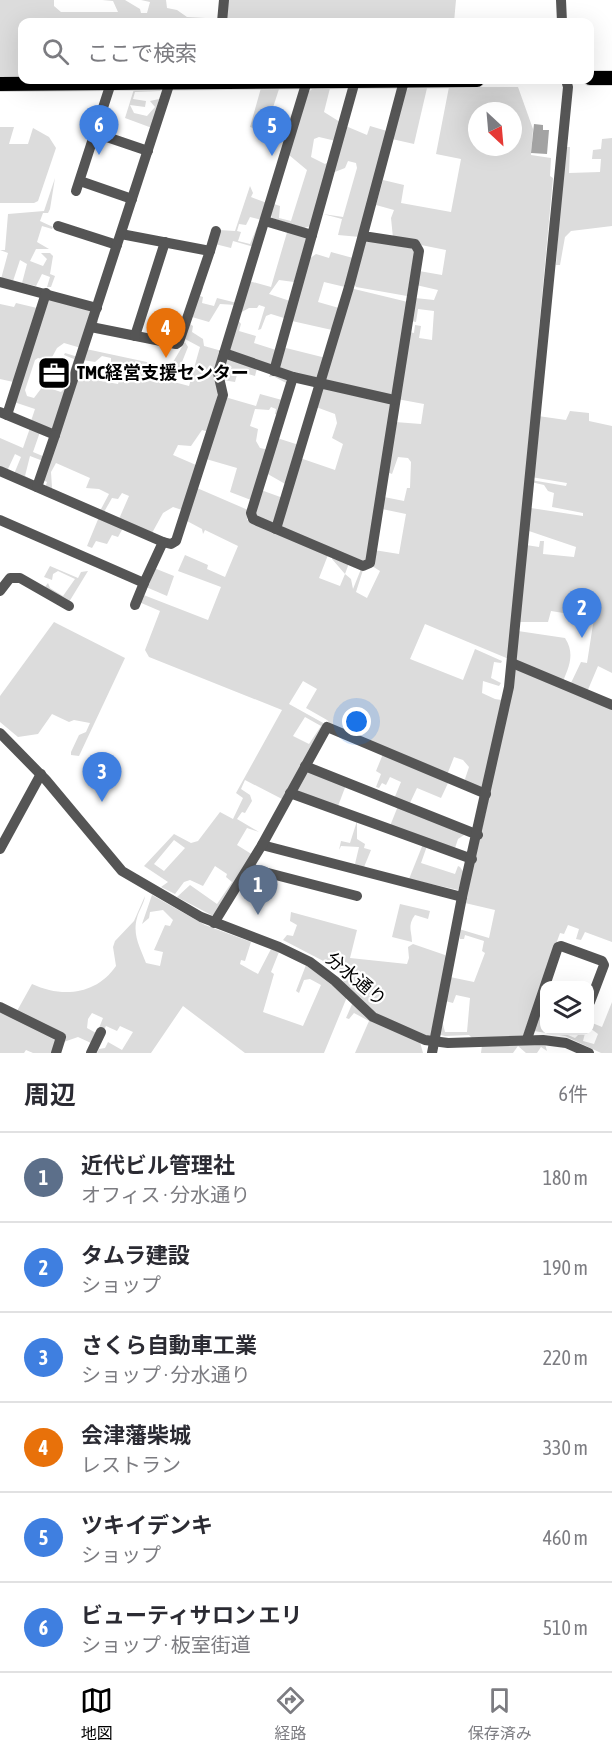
<!DOCTYPE html>
<html lang="ja">
<head>
<meta charset="utf-8">
<style>
	body { margin:0; font-family:"Asap Condensed","Noto Sans JP",sans-serif; background:#f7f7f7; color:#2b2b33 }
	.controls { position:absolute; right:18px; bottom:18px; display:grid; overflow:hidden; border-radius:12px; box-shadow:0 6px 24px #0002 }
	.controls button { width:54px; height:54px; display:grid; place-items:center; padding:0; border:0; border-bottom:2px solid #e1e1e2; background:#fff; color:#2b2b33; font:30px sans-serif }
	.compass { position:absolute; left:468px; top:102px; width:54px; height:54px; border-radius:50%; background:#fff; box-shadow:0 6px 24px #0002; rotate:154deg }
	.you { position:absolute; left:357px; top:722px; width:21px; height:21px; margin:-15px; border:4px solid #fff; border-radius:50%; background:#1a73e8; box-shadow:0 0 0 9px #1a73e833 }
	.badge { display:grid; place-items:center; width:39px; height:39px; border-radius:50%; background:#000; color:#fff; font-size:20px; font-weight:700 }
	.pin { position:absolute; translate:-50% -50px; filter:drop-shadow(0 2px 3px #0008) }
	.pin::after { content:''; position:absolute; top:32px; width:21px; height:18px; background:inherit; clip-path:polygon(0 0,100% 0,50% 100%) }
	.list { margin:0; padding:0; list-style:none }
	h2 { display:flex; justify-content:space-between; align-items:center; height:78px; margin:0; padding:0 24px; font-size:26px }
	h2 small { font-size:20px; font-weight:400; color:#7c7c81 }
	.list li { display:grid; grid-template-columns:39px 1fr auto; gap:18px; align-items:center; box-sizing:border-box; height:90px; padding:0 24px; border-top:2px solid #e1e1e2 }
	.list b { display:block; font-size:22px; white-space:nowrap }
	.list p { margin:0; font-size:20px; white-space:nowrap; color:#7c7c81 }
	.list em { font-size:20px; font-style:normal; color:#7c7c81 }
	.icon { flex:none; width:33px; height:33px; fill:none; stroke:currentColor; stroke-width:2; stroke-linecap:round; stroke-linejoin:round }
	.map { position:relative; flex:none; width:612px; height:1053px; overflow:hidden }
	.search { position:absolute; background:#fff; box-shadow:0 6px 24px #0002; left:18px; right:18px; top:18px; height:66px; display:flex; align-items:center; gap:15px; box-sizing:border-box; padding:0 21px; border-radius:12px; color:#7c7c81; font-size:22px }
	.sheet { height:618px; background:#fff }
	nav { display:flex; justify-content:space-around; align-items:center; box-sizing:border-box; height:84px; border-top:2px solid #e1e1e2; background:#fff; font-size:16px; color:#7c7c81 }
	nav a { display:grid; justify-items:center; gap:3px }
	nav .on { color:#000 }
	.map>svg:first-child { display:block }
</style>
</head>
<body>
<div class="map">
<svg width="612" height="1053" viewBox="0 0 612 1053">
	<rect width="100%" height="100%" fill="#fff"/>
	<g fill="#dcdcdc" fill-rule="evenodd">
		<polygon points="0,0 54,0 54,6 61,12 118,12 113,1 102,0 125,0 140,9 141,13 147,13 150,2 141,0 166,0 167,8 177,10 187,17 225,19 227,0 456,0 454,22 22,22 22,80 0,80"/>
		<polygon points="411,87 427,88 414,144 392,139 405,91"/>
		<path d="M449 87H518L533 129 531 155 551 158 550 176 553 178 531 415 566 420 570 411 589 413V421L612 426V673L598 666 587 692 570 685 581 662 587 663 594 618 551 611 548 622H519L518 631 565 638C576 655 568 669 561 686L612 708V942L585 932 581 940 576 939 579 929 568 925 564 934 560 933 523 1036 472 1038 469 1035 445 1036 437 1034 441 1017 445 1032H467L470 998 456 995 453 1003 445 1001 450 977 474 982 485 953 482 951 484 941 465 935 464 939H460L459 929 489 938 495 910 465 903 490 793 464 782 469 767 463 760 454 757 447 775 333 727 327 720 306 708 317 689 303 681 289 704 325 724 282 799 245 780 241 789 250 795 252 801 245 813 242 812 237 819 259 832 247 828 237 845 253 855 215 917 177 897 190 885 217 904 232 882 226 877 227 874 215 866 203 886 190 880 184 882 175 894 161 887 168 882 144 866 174 834 191 843 198 841 220 812 233 819 243 798 236 793 282 710 149 657 145 650 160 611 139 602 141 594 208 620 221 587 178 571 185 555 208 565 207 569 225 577 238 546 205 530 203 534 202 529 187 521 197 488 248 510 247 520 328 555 319 578 340 586 345 574 332 559 333 556 349 563 345 574 351 579 353 589 361 569 363 570 356 592 367 598 380 571 372 566 374 550 399 554 406 514 382 509 384 497 404 501 407 488H410L411 462 408 458 398 457 392 474 387 472 390 456 383 457 381 493 372 556 365 563 281 528V525L300 458 335 470 343 444 332 438 337 423 335 414 316 407 350 288 412 303 399 375 392 394 381 396 395 401V422L421 424 424 404 397 399 409 332 414 333 415 325 421 326 419 338 432 340 434 311 418 309 416 322 411 321 415 298 434 300 438 290 416 285 419 271 442 275 446 250 396 240 393 238 391 218 394 210 376 205 383 180 404 185 401 203 451 212 461 159 436 154ZM477 111H513V147H477ZM528 466 532 467 531 477 567 483 566 486 531 480V482L544 485 548 491 554 493 552 507 583 513V516L531 508 526 530 576 547 574 557 543 554 544 541H540L539 547 526 545 525 551 520 550ZM425 624 516 662 508 701 495 699 482 693 483 681 499 686 501 683 491 678 494 662 501 663 502 661 475 649 463 680 410 659ZM305 717 321 726 309 744 293 736ZM174 840 185 848 164 871 154 864Z"/>
		<polygon points="261,88 279,89 265,132 250,127"/>
		<path d="M314 88H330L324 112 348 127 367 135 370 126 387 131 360 237 338 235 342 219 323 214 343 217 357 168 356 163 348 161 345 168 327 175 311 226 304 228 272 218 271 215 274 204 280 206 279 218 291 221 307 170 289 155 308 92ZM319 137 336 141 330 161 325 164 311 157 314 139Z"/>
		<polygon points="134,89 158,89 161,91 135,92 133,99 146,101 145,107 130,105 134,113 147,116 155,107 150,101 159,99 152,128 125,118"/>
		<polygon points="0,127 14,127 9,144 28,144 33,128 49,137 56,148 38,201 34,203 0,203"/>
		<polygon points="612,138 612,226 571,231 565,237 560,265 556,265 564,147 570,147 569,173 600,172 601,159 592,159 593,150 601,149 602,139"/>
		<polygon points="55,178 50,209 48,213 43,213 40,221 53,227 52,229 42,226 37,242 49,249 36,249 30,261 43,266 47,259 41,253 50,253 53,256 50,274 55,276 51,287 47,287 50,277 42,274 36,286 22,283 27,264 20,260 13,281 1,279 8,253 0,250 5,250 8,214 44,211"/>
		<polygon points="250,186 253,193 251,197 267,203 262,220 250,217 246,225 239,224 237,231 241,232 238,241 250,244 257,227 260,228 254,247 233,241 231,248 215,244 219,230 235,231"/>
		<polygon points="288,229 307,236 294,282 279,280 269,294 290,301 284,318 271,314 266,316 261,329 258,330 265,307 259,305 257,308 249,308 240,313 249,281 271,287"/>
		<polygon points="369,240 415,249 407,296 356,287 353,282 364,242"/>
		<polygon points="331,252 353,258 345,287 324,282 318,302 339,308 332,330 292,321 306,261 316,254 329,258"/>
		<polygon points="200,286 203,288 200,296 203,297 202,303 214,306 217,298 237,303 236,305 220,304 209,322 192,317"/>
		<polygon points="46,298 95,309 98,322 81,348 64,343 57,348 50,361 38,358 35,360 25,390 27,396 34,398 43,386 61,392 65,388 74,359 64,355 65,353 78,357 81,366 85,366 85,378 118,384 122,370 111,367 111,358 102,356 95,362 83,360 86,349 170,367 185,342 188,347 174,382 189,386 200,347 185,339 190,324 193,326 192,332 203,339 204,346 222,351 220,384 209,432 202,430 191,446 178,445 173,455 196,465 182,510 173,507 163,513 152,533 119,519 129,496 122,493 118,499 112,498 104,512 100,511 109,494 99,489 86,488 90,478 56,463 51,472 52,488 45,488 47,482 43,480 58,435 31,421 35,409 14,402 18,383 0,379 0,304 14,307 16,303 37,308"/>
		<polygon points="238,320 241,324 239,331 256,336 254,343 276,350 273,365 257,368 255,376 238,371 235,382 223,380 220,372"/>
		<polygon points="282,347 326,358 320,378 283,371 278,364"/>
		<polygon points="271,372 287,379 279,415 275,414 276,409 271,407 269,410 255,409 250,426 258,429 256,441 260,448 269,450 277,438 299,445 287,485 266,473 251,500 230,492 237,468 206,459 225,397 256,406 260,394 282,400 286,383 273,376 269,377"/>
		<polygon points="30,428 40,432 33,452 45,457 43,461 30,456 25,476 35,481 14,474 21,457 15,454 7,471 0,468 0,438 23,448"/>
		<polygon points="261,490 283,498 274,524 254,517"/>
		<polygon points="99,517 123,528 118,537 112,535 107,544 96,541 92,548 87,546"/>
		<polygon points="50,566 78,578 81,572 88,571 69,602 45,587 48,583 50,588 63,596 75,579 58,571 53,574 52,580 44,577"/>
		<polygon points="154,568 174,576 167,596 146,587"/>
		<polygon points="54,622 125,658 79,756 71,755 71,752 79,735 86,732 90,723 74,720 69,722 52,714 38,734 18,737 0,722 0,696"/>
		<polygon points="383,754 449,781 441,798 417,788 409,805 394,799 401,782 390,777 386,785 382,783 379,788 376,787 381,774 376,771"/>
		<polygon points="309,770 346,785 338,806 295,790"/>
		<polygon points="398,806 463,833 464,835 458,839 455,848 390,826"/>
		<polygon points="357,821 357,839 365,844 364,848 371,850 364,867 355,864 359,847 341,846 339,850 341,841 350,843"/>
		<polygon points="423,844 427,846 421,863 455,874 458,866 460,867 464,873 458,890 409,879"/>
		<path d="M152 895 205 925 251 942 245 961 241 960 240 964 258 974 271 949 279 952 271 972 274 974 263 1012 303 1026 321 985 310 979 304 980 299 993 296 991 306 965 347 997 324 1053H245L183 1006 151 1053H97L99 1049 105 1048 108 1042 122 1050 133 1032 120 1026 117 1031 106 1026 104 1030 99 1028 103 1018 92 1013 88 1019 87 1028 96 1033 91 1043 78 1037 58 1044 53 1053H33L26 1050 24 1053H0V1010L17 1011 32 984C62 998 96 995 116 966L113 947 115 941 134 921 145 896C144 904 139 910 137 918 132 935 141 949 146 963L160 966 163 952 154 950 165 925 170 926 173 920 163 910 150 912 149 918 142 924Z"/>
		<path d="M400 904 430 911 428 919 415 915C407 926 412 931 412 942L392 937Z"/>
		<polygon points="291,912 357,930 350,958 407,964 409,958 408,947 413,944 445,955 447,959 430,1038 374,1015 346,987 340,974 331,965 283,940 287,935 293,936 297,925 290,921"/>
		<polygon points="353,1002 420,1042 423,1053 355,1053 369,1021 354,1013 349,1019 346,1018"/>
		<polygon points="612,1002 612,1053 601,1053 565,1036 534,1031 540,1011 544,1009 541,1030 544,1018 544,1030 563,1031 563,1033 575,1038 582,1031 585,1033 583,1041 594,1044 598,1034 590,1028 590,1022 602,1027"/>
		<polygon points="545,1044 547,1051 541,1047 537,1053 526,1053 518,1046 513,1053 481,1053 482,1045"/>
	</g>
	<polygon fill="#a3a3a3" points="534,124 543,125 543,130 549,130 547,154 531,153"/>
	<g fill="none" stroke-linecap="round" stroke-linejoin="round">
		<defs>
			<g id="major">
				<polyline points="590,78 612,78"/>
				<polyline points="0,84 477,80"/>
			</g>
		</defs>
		<use href="#major" stroke="#dbdbdb" stroke-width="16"/>
		<g stroke="#555" stroke-width="10">
			<polyline points="561,0 562,22"/>
			<polyline points="222,22 224,0"/>
			<polyline points="95,133 148,151"/>
			<polyline points="80,181 132,199"/>
			<polyline points="76,191 111,83"/>
			<polyline points="265,221 312,235"/>
			<polyline points="58,226 117,245"/>
			<polyline points="363,236 415,244 419,251 370,563 363,566 276,529 349,287 404,81"/>
			<polyline points="210,251 216,231"/>
			<polyline points="0,282 97,308"/>
			<polyline points="91,327 176,344 179,342 210,251 121,234"/>
			<polyline points="135,336 165,242"/>
			<polyline points="224,353 293,377 394,400"/>
			<polyline points="274,371 355,81"/>
			<polyline points="0,412 55,435 170,82"/>
			<polyline points="7,415 46,293"/>
			<polyline points="0,471 163,542 171,544 176,541 223,395 218,373 307,81"/>
			<polyline points="37,487 55,435"/>
			<polyline points="0,520 144,583 163,542"/>
			<polyline points="276,529 253,519 251,513 293,377"/>
			<polyline points="0,591 10,578 20,578 69,606"/>
			<polyline points="135,605 144,583"/>
			<polyline points="512,663 612,705"/>
			<polyline points="0,733 46,780 122,871 201,917 279,947 310,962 335,981 373,1017 425,1040 448,1043 543,1040 566,1043 589,1053"/>
			<polyline points="305,766 478,835"/>
			<polyline points="290,793 472,859"/>
			<polyline points="262,845 462,897"/>
			<polyline points="0,849 41,774"/>
			<polyline points="249,868 357,896"/>
			<polyline points="214,923 262,845 327,727 486,794"/>
			<polyline points="0,1007 61,1037 56,1053"/>
			<polyline points="527,1039 558,947 561,946 602,961 604,965 590,1002"/>
			<polyline points="91,1053 101,1032"/>
			<polyline points="432,1053 462,897 509,687 568,87 566,80"/>
		</g>
		<use href="#major" stroke="#000" stroke-width="14"/>
	</g>
	<defs>
		<symbol id="office-square" viewBox="-11 -11 22 22"><rect x="-9" y="-9" width="18" height="18" rx="4" fill="#000" stroke="#fff"/><path d="M-6-3h4V-5.5h4V-3h4V5H-6ZM-1-4.5V-3h2v-1.5ZM-6 0V1H6V0Z" fill="#fff"/></symbol>
	</defs>
	<g fill-rule="evenodd">
		<use href="#office-square" x="35" y="354" width="38" height="38"/>
	</g>
	<g text-anchor="middle" stroke-width="4.5" stroke-linejoin="round" paint-order="stroke">
		<g font-size="18" font-weight="bold" fill="#000" stroke="#fff" text-anchor="start">
			<text x="77" y="379">TMC経営支援センター</text>
		</g>
		<g font-size="18" fill="#000" stroke="#fff">
			<text transform="translate(356 979) rotate(40)" y="6">分水通り</text>
		</g>
	</g>
</svg>
<div class="controls">
<button><svg class="icon" aria-label="layers" viewBox="0 0 24 24"><path d="M12 4l9 5-9 5-9-5zM3 14l9 5 9-5"/></svg></button>
</div>
<svg class="compass" viewBox="-18 -18 36 36"><path d="M0-13l5 13h-10z" fill="#e53935"/><path d="M0 13l5-13h-10z" fill="#7c7c81"/></svg>
<div class="you"></div>
<div class="pin badge" style="left:258px;top:915px;background:#5c6f8a">1</div>
<div class="pin badge" style="left:582px;top:638px;background:#3f7fe0">2</div>
<div class="pin badge" style="left:102px;top:802px;background:#3f7fe0">3</div>
<div class="pin badge" style="left:166px;top:358px;background:#e8710a">4</div>
<div class="pin badge" style="left:272px;top:156px;background:#3f7fe0">5</div>
<div class="pin badge" style="left:99px;top:155px;background:#3f7fe0">6</div>
<div class="search"><svg class="icon" aria-label="search" viewBox="0 0 24 24"><circle cx="10" cy="10" r="6"/><path d="M15 15l6 6"/></svg>ここで検索</div>
</div>
<section class="sheet">
<h2>周辺<small>6件</small></h2>
<ul class="list">
<li><span class="badge" style="background:#5c6f8a">1</span><div><b>近代ビル管理社</b><p>オフィス · 分水通り</p></div><em>180 m</em></li>
<li><span class="badge" style="background:#3f7fe0">2</span><div><b>タムラ建設</b><p>ショップ</p></div><em>190 m</em></li>
<li><span class="badge" style="background:#3f7fe0">3</span><div><b>さくら自動車工業</b><p>ショップ · 分水通り</p></div><em>220 m</em></li>
<li><span class="badge" style="background:#e8710a">4</span><div><b>会津藩柴城</b><p>レストラン</p></div><em>330 m</em></li>
<li><span class="badge" style="background:#3f7fe0">5</span><div><b>ツキイデンキ</b><p>ショップ</p></div><em>460 m</em></li>
<li><span class="badge" style="background:#3f7fe0">6</span><div><b>ビューティサロン エリ</b><p>ショップ · 板室街道</p></div><em>510 m</em></li>
</ul>
</section>
<nav>
<a class="on"><svg class="icon" aria-label="map" viewBox="0 0 24 24"><path d="M3 6l6-2 6 2 6-2v14l-6 2-6-2-6 2zM9 4v14M15 6v14"/></svg>地図</a>
<a><svg class="icon" aria-label="directions" viewBox="0 0 24 24"><path d="M12 3l9 9-9 9-9-9zM9 14v-3h6M13 9l2 2-2 2"/></svg>経路</a>
<a><svg class="icon" aria-label="saved" viewBox="0 0 24 24"><path d="M7 4h10v16l-5-4-5 4z"/></svg>保存済み</a>
</nav>
</body>
</html>
